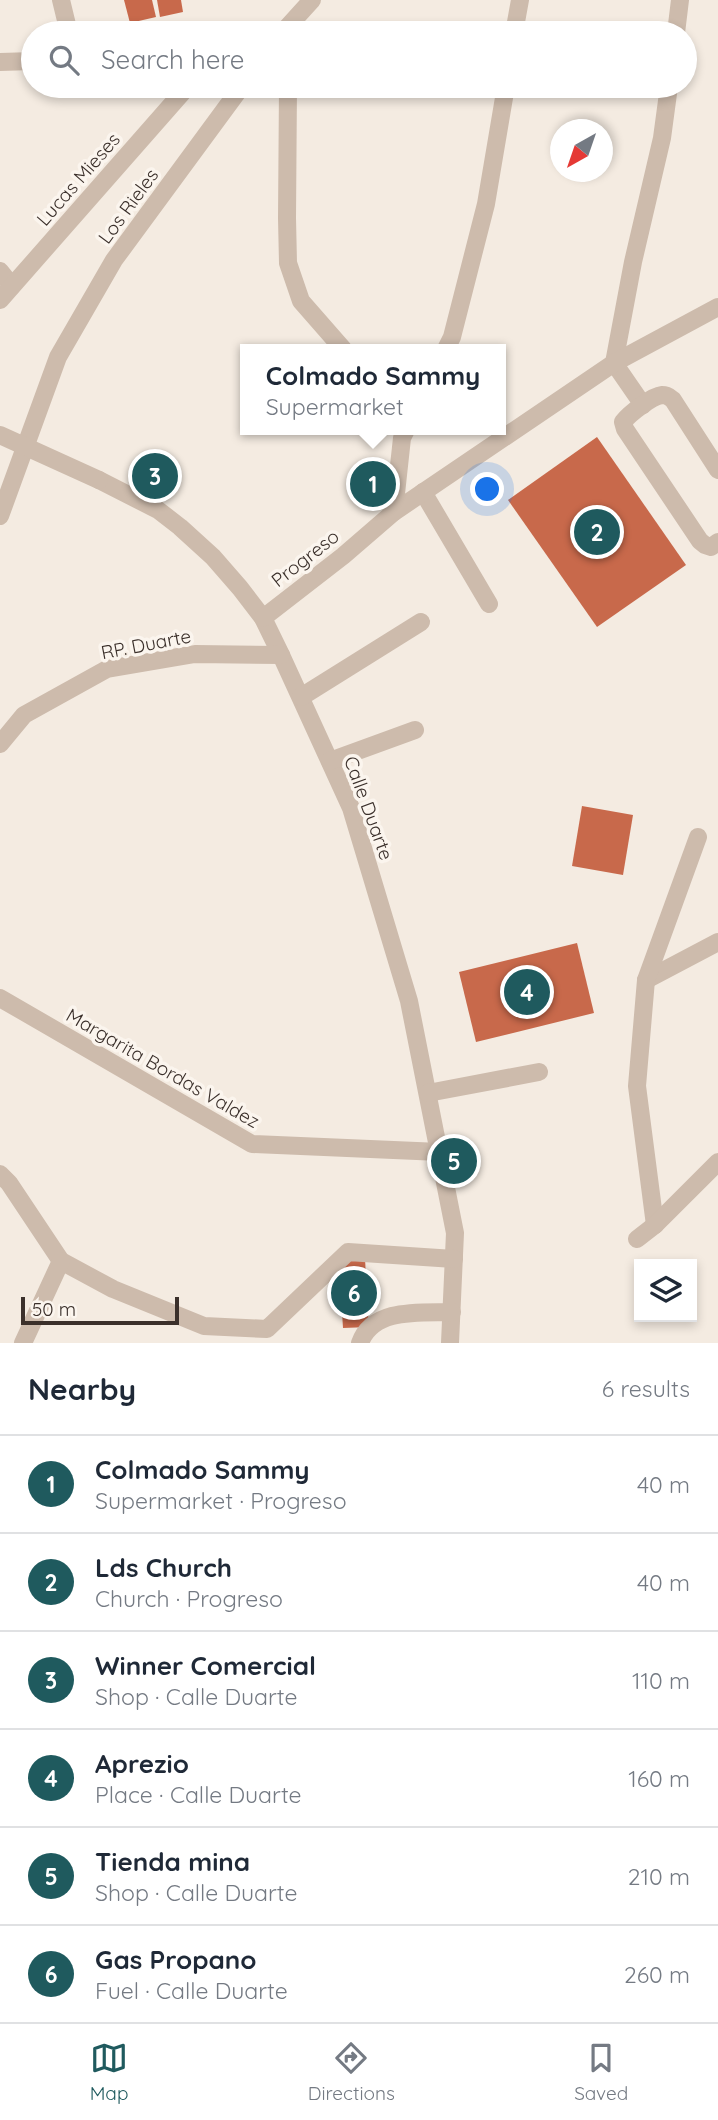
<!DOCTYPE html>
<html lang="en">
<head>
<meta charset="utf-8">
<style>
	body { margin:0; font-family:Quicksand,sans-serif; background:#f2f2f3; color:#1f2937 }
	.controls { position:absolute; right:21px; bottom:21px; display:grid; overflow:hidden; border-radius:0px; box-shadow:0 4px 10px #0003 }
	.controls button { width:63px; height:63px; display:grid; place-items:center; padding:0; border:0; border-bottom:2px solid #e0e1e3; background:#fff; color:#1f2937; font:35px sans-serif }
	.compass { position:absolute; left:550px; top:119px; width:63px; height:63px; border-radius:50%; background:#fff; box-shadow:0 4px 10px #0003; rotate:220deg }
	.scale { position:absolute; left:21px; bottom:18px; width:158px; box-sizing:border-box; padding-left:7px; border:4px solid #3b302b; border-top:0; font-size:19px; line-height:24px; white-space:nowrap; color:#3b302b; -webkit-text-stroke:5px #fbf5ee; paint-order:stroke }
	.you { position:absolute; left:488px; top:490px; width:24px; height:24px; margin:-18px; border:5px solid #fff; border-radius:50%; background:#1a73e8; box-shadow:0 0 0 10px #1a73e833 }
	.badge { display:grid; place-items:center; width:46px; height:46px; border-radius:50%; background:#1f5a5e; color:#fff; font-size:23px; font-weight:700 }
	.pin { position:absolute; translate:-50% -50%; border:4px solid #fff; box-shadow:0 2px 7px #0006 }
	.popup { position:absolute; left:240px; top:344px; width:266px; height:91px; box-sizing:border-box; display:grid; place-content:center; border-radius:0px; background:#fff; filter:drop-shadow(0 2px 5px #0005); font-size:23px; white-space:nowrap; color:#747a83 }
	.popup b { font-size:26px; color:#1f2937 }
	.popup::after { content:''; position:absolute; left:50%; top:100%; margin-left:-14px; border:14px solid transparent; border-top-color:#fff }
	.list { margin:0; padding:0; list-style:none }
	h2 { display:flex; justify-content:space-between; align-items:center; height:91px; margin:0; padding:0 28px; font-size:30px }
	h2 small { font-size:23px; font-weight:400; color:#747a83 }
	.list li { display:grid; grid-template-columns:46px 1fr auto; gap:21px; align-items:center; box-sizing:border-box; height:98px; padding:0 28px; border-top:2px solid #e0e1e3 }
	.list b { display:block; font-size:26px; white-space:nowrap }
	.list p { margin:0; font-size:23px; white-space:nowrap; color:#747a83 }
	.list em { font-size:23px; font-style:normal; color:#747a83 }
	.icon { flex:none; width:38px; height:38px; fill:none; stroke:currentColor; stroke-width:2; stroke-linecap:round; stroke-linejoin:round }
	.map { position:relative; flex:none; width:718px; height:1343px; overflow:hidden }
	.search { position:absolute; background:#fff; box-shadow:0 4px 10px #0003; left:21px; right:21px; top:21px; height:77px; display:flex; align-items:center; gap:18px; box-sizing:border-box; padding:0 24px; border-radius:38px; color:#747a83; font-size:26px }
	.sheet { height:679px; background:#fff }
	nav { display:flex; justify-content:space-around; align-items:center; box-sizing:border-box; height:98px; border-top:2px solid #e0e1e3; background:#fff; font-size:19px; color:#747a83 }
	nav a { display:grid; justify-items:center; gap:4px }
	nav .on { color:#1f5a5e }
	.map>svg:first-child { display:block }
</style>
</head>
<body>
<div class="map">
<svg width="718" height="1343" viewBox="0 0 718 1343">
	<rect width="100%" height="100%" fill="#f4ebe1"/>
	<g fill="#c8694b">
		<polygon points="124,0 152,0 156,17 130,23"/>
		<polygon points="157,0 181,0 183,12 160,17"/>
		<polygon points="597,437 686,565 597,627 508,500"/>
		<polygon points="144,466 181,481 175,493 139,478"/>
		<polygon points="373,469 388,489 373,500 359,479"/>
		<polygon points="582,806 633,815 623,875 572,866"/>
		<polygon points="577,943 594,1013 476,1042 459,972"/>
		<polygon points="365,1259 369,1327 343,1328 339,1260"/>
	</g>
	<g fill="none" stroke-linecap="round" stroke-linejoin="round">
		<g stroke="#cdbbac" stroke-width="18">
			<polyline points="61,0 69,33"/>
			<polyline points="282,33 312,0"/>
			<polyline points="514,33 520,0"/>
			<polyline points="676,33 680,0"/>
			<polyline points="0,62 33,61"/>
			<polyline points="288,86 287,218 288,263 301,301 343,349"/>
			<polyline points="0,271 12,286"/>
			<polyline points="0,300 188,86"/>
			<polyline points="446,349 452,337 486,204 506,86"/>
			<polyline points="643,405 614,363 633,262 662,138 669,86"/>
			<path d="M718 470 673 400C669 397 668 395 662 395 652 396 629 414 623 422L625 429 700 541 705 545 711 547 718 542"/>
			<polyline points="99,480 158,510 180,527 213,557 240,588 263,618 281,655 351,808 409,1001 455,1233 450,1343"/>
			<polyline points="423,492 489,604"/>
			<polyline points="394,512 402,438 406,430"/>
			<polyline points="0,516 58,357 114,260 242,86"/>
			<polyline points="263,618 343,556 394,512 614,363 718,307"/>
			<polyline points="301,697 421,622"/>
			<polyline points="0,744 24,715 107,669 195,654 281,655"/>
			<polyline points="330,761 415,730"/>
			<polyline points="646,980 718,942"/>
			<polyline points="0,998 252,1144 440,1152"/>
			<polyline points="428,1093 539,1072"/>
			<polyline points="0,1174 9,1183 61,1261 113,1289 204,1326 267,1329 348,1252 454,1259"/>
			<polyline points="655,1225 637,1086 646,980 698,837"/>
			<polyline points="637,1239 655,1225 718,1162"/>
			<polyline points="23,1343 61,1261"/>
			<path d="M360 1343C373 1307 421 1313 452 1312"/>
		</g>
		<polyline stroke="#cdbbac" stroke-width="18" points="0,435 99,480"/>
	</g>
	<g text-anchor="middle" stroke-width="7" stroke-linejoin="round" paint-order="stroke">
		<g font-size="19" fill="#3b302b" stroke="#fbf5ee">
			<text transform="translate(78 179) rotate(-49)" y="7">Lucas Mieses</text>
			<text transform="translate(128 206) rotate(-54)" y="7">Los Rieles</text>
			<text transform="translate(305 558) rotate(-38)" y="7">Progreso</text>
			<text transform="translate(146 644) rotate(-11)" y="7">RP. Duarte</text>
			<text transform="translate(369 808) rotate(70)" y="7">Calle Duarte</text>
			<text transform="translate(163 1068) rotate(30)" y="7">Margarita Bordas Valdez</text>
		</g>
	</g>
</svg>
<div class="controls">
<button><svg class="icon" aria-label="layers" viewBox="0 0 24 24"><path d="M12 4l9 5-9 5-9-5zM3 14l9 5 9-5"/></svg></button>
</div>
<svg class="compass" viewBox="-18 -18 36 36"><path d="M0-13l5 13h-10z" fill="#e53935"/><path d="M0 13l5-13h-10z" fill="#747a83"/></svg>
<div class="scale">50 m</div>
<div class="you"></div>
<div class="pin badge" style="left:373px;top:484px">1</div>
<div class="popup"><b>Colmado Sammy</b>Supermarket</div>
<div class="pin badge" style="left:597px;top:532px">2</div>
<div class="pin badge" style="left:155px;top:476px">3</div>
<div class="pin badge" style="left:527px;top:992px">4</div>
<div class="pin badge" style="left:454px;top:1161px">5</div>
<div class="pin badge" style="left:354px;top:1293px">6</div>
<div class="search"><svg class="icon" aria-label="search" viewBox="0 0 24 24"><circle cx="10" cy="10" r="6"/><path d="M15 15l6 6"/></svg>Search here</div>
</div>
<section class="sheet">
<h2>Nearby<small>6 results</small></h2>
<ul class="list">
<li><span class="badge">1</span><div><b>Colmado Sammy</b><p>Supermarket · Progreso</p></div><em>40 m</em></li>
<li><span class="badge">2</span><div><b>Lds Church</b><p>Church · Progreso</p></div><em>40 m</em></li>
<li><span class="badge">3</span><div><b>Winner Comercial</b><p>Shop · Calle Duarte</p></div><em>110 m</em></li>
<li><span class="badge">4</span><div><b>Aprezio</b><p>Place · Calle Duarte</p></div><em>160 m</em></li>
<li><span class="badge">5</span><div><b>Tienda mina</b><p>Shop · Calle Duarte</p></div><em>210 m</em></li>
<li><span class="badge">6</span><div><b>Gas Propano</b><p>Fuel · Calle Duarte</p></div><em>260 m</em></li>
</ul>
</section>
<nav>
<a class="on"><svg class="icon" aria-label="map" viewBox="0 0 24 24"><path d="M3 6l6-2 6 2 6-2v14l-6 2-6-2-6 2zM9 4v14M15 6v14"/></svg>Map</a>
<a><svg class="icon" aria-label="directions" viewBox="0 0 24 24"><path d="M12 3l9 9-9 9-9-9zM9 14v-3h6M13 9l2 2-2 2"/></svg>Directions</a>
<a><svg class="icon" aria-label="saved" viewBox="0 0 24 24"><path d="M7 4h10v16l-5-4-5 4z"/></svg>Saved</a>
</nav>
</body>
</html>
